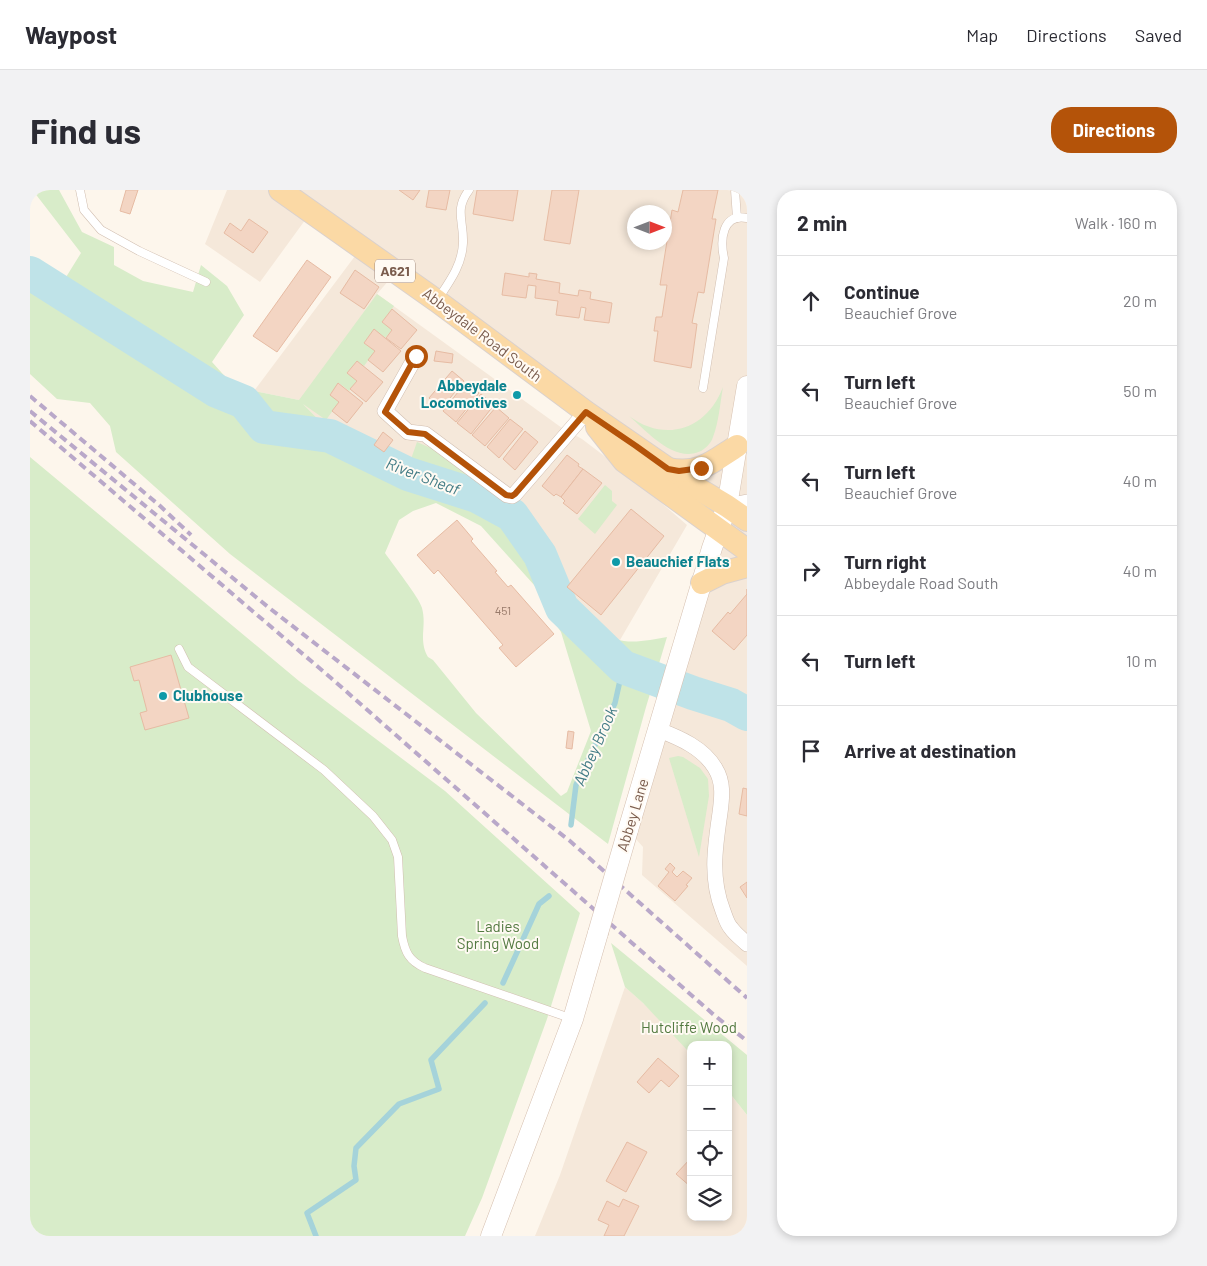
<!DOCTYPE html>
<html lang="en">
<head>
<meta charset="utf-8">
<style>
	body { margin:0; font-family:Barlow,sans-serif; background:#f2f2f3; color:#2b2b33 }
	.controls { position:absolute; right:15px; bottom:15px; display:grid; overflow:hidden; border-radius:10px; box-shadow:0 2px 8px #0003 }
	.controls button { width:45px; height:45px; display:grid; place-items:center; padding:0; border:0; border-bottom:1px solid #e1e1e2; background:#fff; color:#2b2b33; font:25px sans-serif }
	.compass { position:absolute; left:597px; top:15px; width:45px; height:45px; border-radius:50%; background:#fff; box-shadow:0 2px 8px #0003; rotate:90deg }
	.stop { position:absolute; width:15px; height:15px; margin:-11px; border:4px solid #b45309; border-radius:50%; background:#fff }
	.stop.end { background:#b45309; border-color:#fff; box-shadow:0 1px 5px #0008 }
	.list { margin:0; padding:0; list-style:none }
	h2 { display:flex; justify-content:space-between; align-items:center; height:65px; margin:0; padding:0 20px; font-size:21px }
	h2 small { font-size:16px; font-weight:400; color:#7c7c81 }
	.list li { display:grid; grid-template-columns:32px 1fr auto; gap:15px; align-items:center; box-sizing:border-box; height:90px; padding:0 20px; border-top:1px solid #e1e1e2 }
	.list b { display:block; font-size:19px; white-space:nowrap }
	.list p { margin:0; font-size:16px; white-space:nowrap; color:#7c7c81 }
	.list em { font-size:16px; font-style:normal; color:#7c7c81 }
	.icon { flex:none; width:28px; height:28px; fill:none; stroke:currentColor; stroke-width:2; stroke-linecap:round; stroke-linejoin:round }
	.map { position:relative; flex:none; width:717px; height:1046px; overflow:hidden; border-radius:20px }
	header { display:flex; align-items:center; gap:30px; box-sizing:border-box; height:70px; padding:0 25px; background:#fff; border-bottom:1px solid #e1e1e2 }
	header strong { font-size:24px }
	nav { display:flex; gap:28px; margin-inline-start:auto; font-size:18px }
	.intro { display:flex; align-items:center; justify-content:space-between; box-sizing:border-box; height:120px; padding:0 30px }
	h1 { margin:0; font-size:35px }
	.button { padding:12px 22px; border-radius:20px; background:#b45309; color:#fff; font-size:18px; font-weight:700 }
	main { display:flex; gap:30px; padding:0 30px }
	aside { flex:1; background:#fff; border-radius:20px; box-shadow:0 2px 8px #0003 }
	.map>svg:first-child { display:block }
</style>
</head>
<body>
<header>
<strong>Waypost</strong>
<nav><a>Map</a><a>Directions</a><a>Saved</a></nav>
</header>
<div class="intro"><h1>Find us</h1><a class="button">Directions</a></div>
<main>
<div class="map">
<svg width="717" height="1046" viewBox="0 0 717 1046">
	<rect width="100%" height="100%" fill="#fdf6ec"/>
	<g fill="#f5e8da" fill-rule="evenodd">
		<path d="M197 0H717V776L612 685 613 657 598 640 697 316 366 82 347 104 532 238 552 249 598 284 657 335 590 450 582 447 555 424 538 404 527 394 526 379 381 269 353 266 286 227 269 210 224 201 331 58 281 22 230 92 175 54ZM604 22H634V52H604Z"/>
		<polygon points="595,797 613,813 661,862 661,1027 698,1027 698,901 717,925 717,1046 505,1046 530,985"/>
	</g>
	<g fill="#d8ecc9">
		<path d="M0 0H29L52 42 84 57V75L113 91 163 102 171 75 197 96 214 125 182 172 200 192 224 201 269 210 347 104 364 116 352 132 362 140 355 148 344 139 334 153 345 161 334 176 327 171 317 183 327 191 319 201 309 193 300 204 309 212 296 230 273 214 286 227 353 266 381 269 387 252 403 259 500 331 524 370 527 394 514 406 451 336 406 313 383 321 369 330 355 363C363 375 389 407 392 418 397 436 388 450 398 467L403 470 446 523 531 606 537 602 561 541 531 442 521 427 538 404C551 420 572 448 594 451 608 453 624 449 637 447L616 517 578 654 200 364 86 262 80 236 60 213 27 209 0 184V85L28 100 51 63 4 2Z"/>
		<path d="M693 197C690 213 689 232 683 247 681 253 677 257 671 261 644 274 617 241 599 226 635 253 677 240 693 197Z"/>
		<polygon points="0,267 269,491 415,601 550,723 517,829 452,1008 435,1046 0,1046"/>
		<polygon points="575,295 582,301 582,311 587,315 565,344 548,329"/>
		<polygon points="648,566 653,567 670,578 678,589 679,606 669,667 639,568"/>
		<polygon points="581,753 717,865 717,925 698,901 698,855 661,855 661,862 658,861 613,813 595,797"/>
	</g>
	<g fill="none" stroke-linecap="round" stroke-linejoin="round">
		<g stroke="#a5d3da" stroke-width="5.5">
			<polyline points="541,635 546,595 585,513 593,477"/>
			<polyline points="473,793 509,714 519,706"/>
			<polyline points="286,1046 277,1023 326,990 324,976 326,958 369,914 409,899 401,870 455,813"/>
		</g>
		<polyline stroke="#bfe3e8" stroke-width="34" points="0,83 187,201 214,212 234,237 300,246 378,284 447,306 482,325 510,365 532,418 593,477 663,503 701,515 717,524"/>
	</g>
	<g fill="#f3d5c3" stroke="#e6bba3">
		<polygon points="96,0 108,0 100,24 90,21"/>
		<polygon points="369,0 390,0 383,10"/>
		<polygon points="399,0 420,0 416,20 396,17"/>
		<polygon points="447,0 488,0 483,31 443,24"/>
		<polygon points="522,0 549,0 540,54 514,50"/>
		<polygon points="653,0 688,0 682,29 686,29 674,103 668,102 662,133 667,134 661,178 624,171 628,141 624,141 626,127 632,127 637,95 630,95 642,20 648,22"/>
		<polygon points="219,29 238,42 223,63 194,43 200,33 211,41"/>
		<polygon points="277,70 301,87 247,162 223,146"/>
		<polygon points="325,80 349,97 334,119 310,103"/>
		<polygon points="475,83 499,87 499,83 507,84 506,89 530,93 529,103 548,106 549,100 561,102 560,109 582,113 579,133 554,130 556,118 551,117 549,128 526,125 528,111 505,108 506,96 498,95 496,108 472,105"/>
		<polygon points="362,119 387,140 371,159 356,148 362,140 352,132"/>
		<polygon points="344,139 371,161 353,182 338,170 345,161 334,153"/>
		<polygon points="406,161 423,164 422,173 404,171"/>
		<polygon points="327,171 353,192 336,212 320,199 327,191 317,183"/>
		<polygon points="422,181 434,191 411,219 399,208"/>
		<polygon points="436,192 449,203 426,232 413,221"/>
		<polygon points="308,193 333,213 317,233 302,221 309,212 300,205"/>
		<polygon points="451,204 464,215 441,244 427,233"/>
		<polygon points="466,217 479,228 455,256 442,245"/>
		<polygon points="480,229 493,239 469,268 457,257"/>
		<polygon points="495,241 508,252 485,280 473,269"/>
		<polygon points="353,242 363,250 354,262 344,255"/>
		<polygon points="537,265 549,274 548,276 553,279 531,307 526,304 524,306 512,296"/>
		<polygon points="553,279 572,293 547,324 533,313 535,311 531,307"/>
		<polygon points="601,319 634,346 571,425 537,397"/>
		<polygon points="427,330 443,349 441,351 467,381 465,382 478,397 481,395 524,444 486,477 469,458 473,455 408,380 404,384 387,365"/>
		<polygon points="717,399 717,445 704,460 682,441 698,422 700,424 717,404"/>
		<polygon points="141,465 159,528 115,540 110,523 117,521 109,490 104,491 100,477"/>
		<polygon points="538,541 544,542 542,559 536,558"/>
		<polygon points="713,598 717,599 717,626 709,624"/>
		<polygon points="640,673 645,678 642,682 647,687 653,681 662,688 656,695 658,696 645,711 628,696 639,682 635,679"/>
		<polygon points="717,692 717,708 710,697"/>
		<polygon points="628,868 649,886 639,897 631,890 619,903 607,892"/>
		<polygon points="597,952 617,962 596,1002 576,991"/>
		<polygon points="661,968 661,997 646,984"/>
		<polygon points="593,1009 609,1016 594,1046 574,1046 579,1035 568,1030 577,1011 589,1017"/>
	</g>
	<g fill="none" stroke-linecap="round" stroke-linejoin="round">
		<defs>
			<g id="lane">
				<polyline points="50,0 54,20 71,40 109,61 176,92"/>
				<polyline points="705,0 707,28"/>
				<path d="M408 109C420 91 432 75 433 53 434 31 424 20 439 0"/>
				<path d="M673 198 694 68C690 50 692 23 717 28"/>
				<path d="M149 459 158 477 294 580 343 626 362 650 368 667 372 746C375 762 379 771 395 778L543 829"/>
			</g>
			<g id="street">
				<polyline points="386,166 355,221 378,242 395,244 477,305 482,306 485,304 556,222"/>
				<polyline points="697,316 717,312"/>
				<path d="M629 540C650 548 673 558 685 578 694 592 692 608 690 623 685 657 680 688 693 721 695 726 697 734 701 738 705 744 712 749 717 754"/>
			</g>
			<g id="secondary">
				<polyline points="598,640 682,358 697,316 717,196"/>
				<polyline points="461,1046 543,829 568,743"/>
			</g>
			<g id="primary">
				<polyline points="250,0 407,111 556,222 660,294 697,316 717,330"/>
				<polyline points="567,237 594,271 717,360"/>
				<path d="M638 279C670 285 682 272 707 256"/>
				<polyline points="672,393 692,383 717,376"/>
			</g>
		</defs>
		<use href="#lane" stroke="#d1beb0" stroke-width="9"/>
		<use href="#street" stroke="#d1beb0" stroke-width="16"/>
		<use href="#secondary" stroke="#d6c0b0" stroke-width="21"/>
		<use href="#primary" stroke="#dad1cd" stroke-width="24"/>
		<use href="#lane" stroke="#fff" stroke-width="8"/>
		<use href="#street" stroke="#fff" stroke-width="15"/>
		<use href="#secondary" stroke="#fff" stroke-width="20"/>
		<use href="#primary" stroke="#fbd9a5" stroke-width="22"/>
		<g stroke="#b9a8c9" stroke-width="4" stroke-dasharray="8 5" stroke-linecap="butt">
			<polyline points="0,206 129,315 161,345"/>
			<polyline points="0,221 238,417 540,651 717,808"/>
			<polyline points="0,231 301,488 684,825 717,851"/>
		</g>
		<defs>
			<polyline id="secondary-bridge" points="568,743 598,640"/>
		</defs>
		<use href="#secondary-bridge" stroke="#d6c0b0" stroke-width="21" stroke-linecap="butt"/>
		<use href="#secondary-bridge" stroke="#fff" stroke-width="20"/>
	</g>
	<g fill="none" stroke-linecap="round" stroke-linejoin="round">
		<polyline stroke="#b45309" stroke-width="6" points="386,166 355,222 378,242 395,244 476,305 482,306 485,304 556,222 606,256 638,279 649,281 671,278"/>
	</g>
	<g fill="#0f9aa8" stroke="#fffaf3" stroke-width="2">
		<circle cx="487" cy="205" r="5"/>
		<circle cx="586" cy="372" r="5"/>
		<circle cx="133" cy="506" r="5"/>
	</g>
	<g text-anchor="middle" stroke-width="4" stroke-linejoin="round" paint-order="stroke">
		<g font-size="12" fill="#987a6a">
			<text x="473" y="425">451</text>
		</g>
		<rect fill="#fffaf3" stroke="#a28b7f" stroke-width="1" x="345" y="69.5" width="40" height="23" rx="4"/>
		<g font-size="14" font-weight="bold" fill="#7a5c4d">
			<text x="365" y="86">A621</text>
		</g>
		<g font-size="15" fill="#7a5c4d" stroke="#fffaf3">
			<text transform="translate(452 145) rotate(37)" y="5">Abbeydale Road South</text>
			<text transform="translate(603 625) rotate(-73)" y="5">Abbey Lane</text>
		</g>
		<g font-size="15" font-weight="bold" fill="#0d838f" stroke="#fffaf3" text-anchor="start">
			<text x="477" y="201" text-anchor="end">Abbeydale<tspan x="477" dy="17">Locomotives</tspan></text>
			<text x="596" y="377">Beauchief Flats</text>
			<text x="143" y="511">Clubhouse</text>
		</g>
		<g font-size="15" fill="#537a41" stroke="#fffaf3">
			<text x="468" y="742">Ladies<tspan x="468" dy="17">Spring Wood</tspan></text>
			<text x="659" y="843">Hutcliffe Wood</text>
		</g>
		<g font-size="16" font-style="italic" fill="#437c86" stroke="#fffaf3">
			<text transform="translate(393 286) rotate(21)" y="6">River Sheaf</text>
			<text transform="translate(565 556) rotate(-66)" y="6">Abbey Brook</text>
		</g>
	</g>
</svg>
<div class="controls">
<button>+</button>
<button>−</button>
<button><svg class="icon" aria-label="locate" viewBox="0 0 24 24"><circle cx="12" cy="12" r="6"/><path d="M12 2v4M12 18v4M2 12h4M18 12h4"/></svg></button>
<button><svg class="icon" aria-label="layers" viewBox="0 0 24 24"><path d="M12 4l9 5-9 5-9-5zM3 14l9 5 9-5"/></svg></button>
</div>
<svg class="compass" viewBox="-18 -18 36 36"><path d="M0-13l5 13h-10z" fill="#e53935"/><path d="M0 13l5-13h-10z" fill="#7c7c81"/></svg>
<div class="stop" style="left:386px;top:166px"></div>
<div class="stop end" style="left:671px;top:278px"></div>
</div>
<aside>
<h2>2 min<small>Walk · 160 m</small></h2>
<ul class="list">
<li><svg class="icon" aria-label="ahead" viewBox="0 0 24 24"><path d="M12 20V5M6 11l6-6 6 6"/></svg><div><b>Continue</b><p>Beauchief Grove</p></div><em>20 m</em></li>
<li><svg class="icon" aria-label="left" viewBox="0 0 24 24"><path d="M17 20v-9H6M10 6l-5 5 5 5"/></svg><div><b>Turn left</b><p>Beauchief Grove</p></div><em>50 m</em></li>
<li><svg class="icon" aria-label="left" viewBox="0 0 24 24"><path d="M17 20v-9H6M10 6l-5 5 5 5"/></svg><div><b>Turn left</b><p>Beauchief Grove</p></div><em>40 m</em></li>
<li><svg class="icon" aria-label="right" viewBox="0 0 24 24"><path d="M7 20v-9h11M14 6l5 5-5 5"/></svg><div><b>Turn right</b><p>Abbeydale Road South</p></div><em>40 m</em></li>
<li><svg class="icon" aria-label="left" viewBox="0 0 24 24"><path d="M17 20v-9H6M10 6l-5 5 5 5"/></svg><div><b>Turn left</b></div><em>10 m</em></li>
<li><svg class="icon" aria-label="arrive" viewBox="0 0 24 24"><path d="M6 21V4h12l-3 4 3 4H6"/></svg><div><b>Arrive at destination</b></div></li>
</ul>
</aside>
</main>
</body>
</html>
